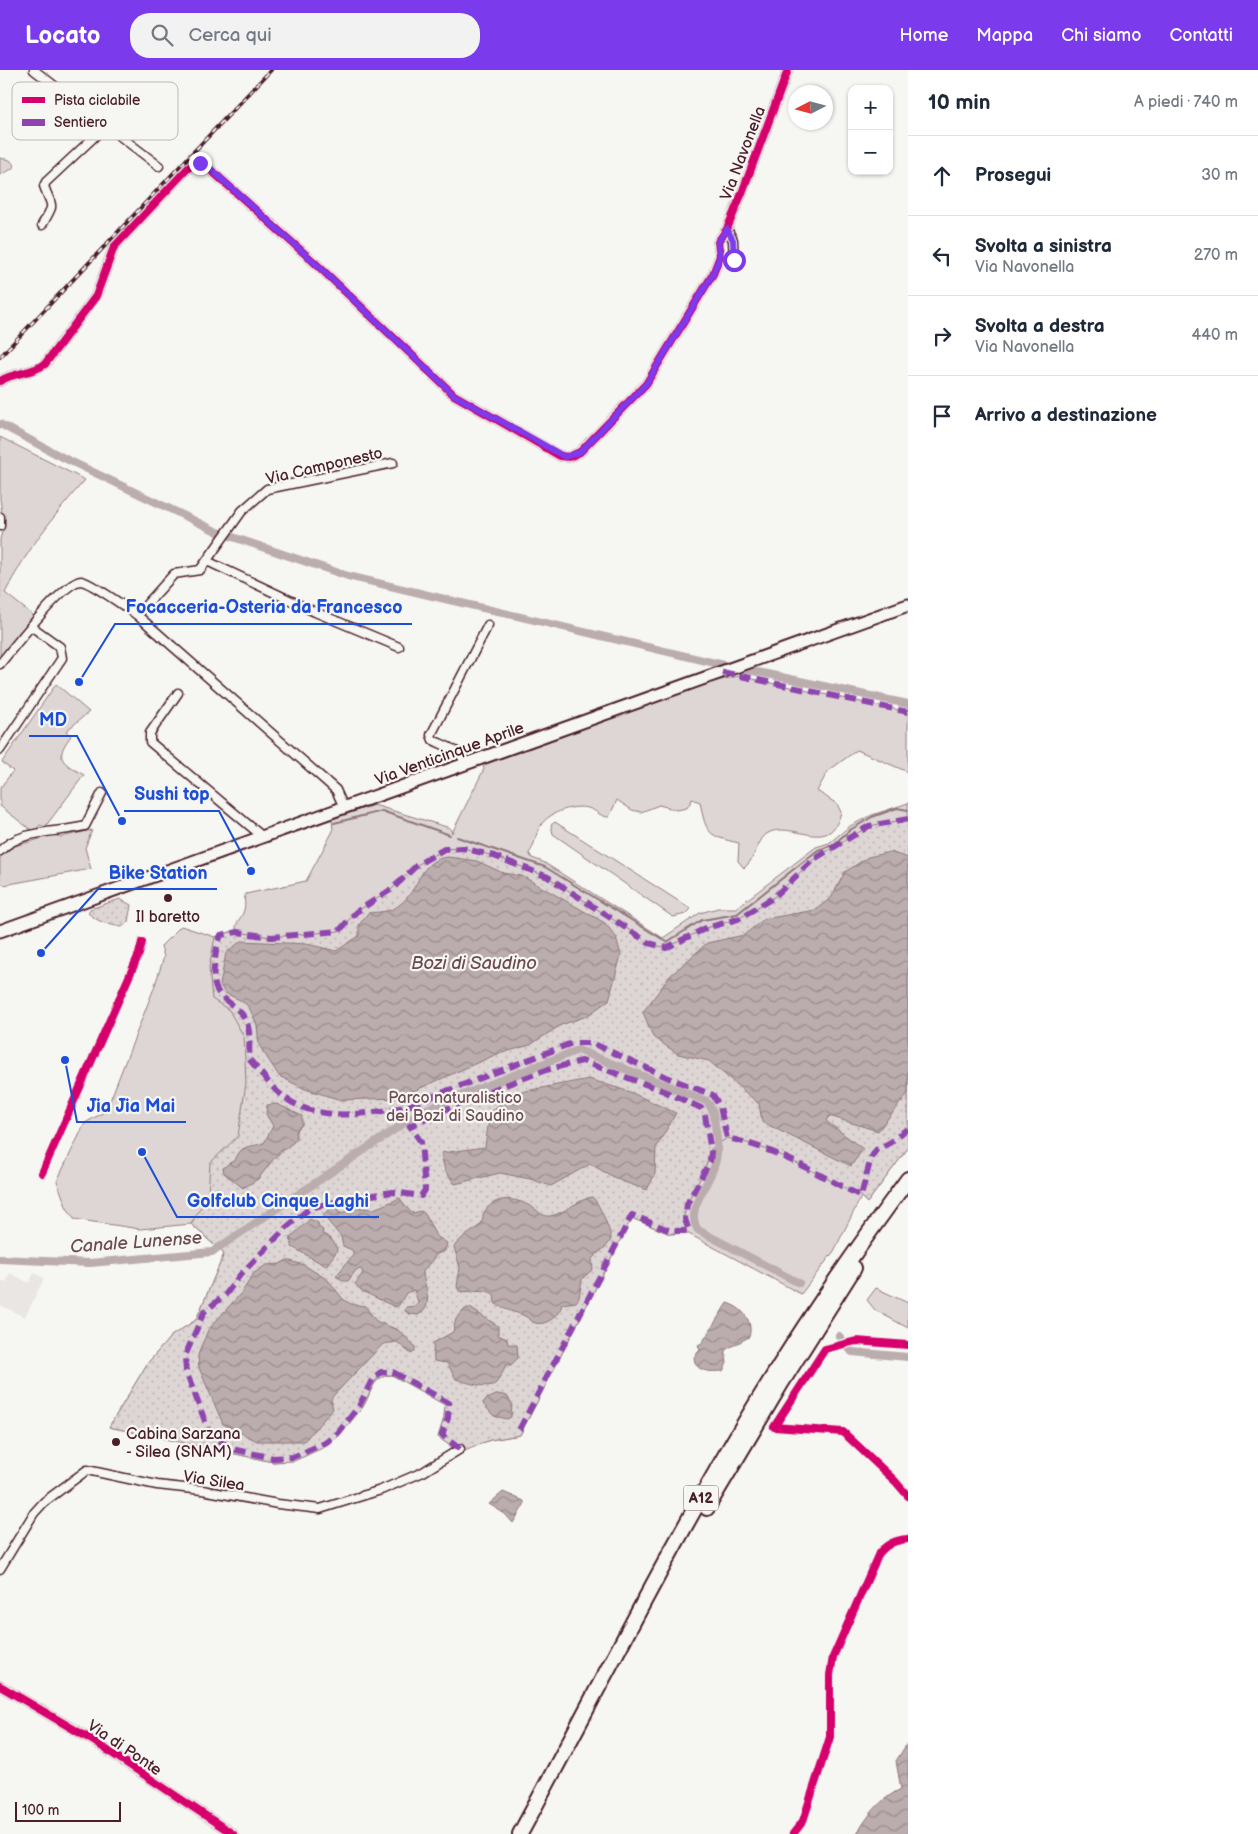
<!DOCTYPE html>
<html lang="it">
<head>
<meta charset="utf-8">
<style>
	body { margin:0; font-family:"Balsamiq Sans",sans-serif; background:#f2f2f3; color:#1f2937 }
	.controls { position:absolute; right:15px; top:15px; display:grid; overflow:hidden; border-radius:10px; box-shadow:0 1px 4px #0004 }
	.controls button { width:45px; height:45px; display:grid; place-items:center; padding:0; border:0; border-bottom:1px solid #e0e1e3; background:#fff; color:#1f2937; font:25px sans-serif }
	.compass { position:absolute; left:788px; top:15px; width:45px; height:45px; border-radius:50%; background:#fff; box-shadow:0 1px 4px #0004; rotate:264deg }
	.scale { position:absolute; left:15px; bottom:12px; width:106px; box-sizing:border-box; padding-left:5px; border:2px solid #4a1f2b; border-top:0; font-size:14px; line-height:18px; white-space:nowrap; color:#4a1f2b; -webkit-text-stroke:4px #f6f6f2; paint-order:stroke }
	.stop { position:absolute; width:15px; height:15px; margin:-11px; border:4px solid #7c3aed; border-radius:50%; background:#fff }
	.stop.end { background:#7c3aed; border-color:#fff; box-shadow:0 1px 5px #0008 }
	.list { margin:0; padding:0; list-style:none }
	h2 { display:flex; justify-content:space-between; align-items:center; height:65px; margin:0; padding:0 20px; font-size:21px }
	h2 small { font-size:16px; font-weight:400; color:#747a83 }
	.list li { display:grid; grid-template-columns:32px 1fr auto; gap:15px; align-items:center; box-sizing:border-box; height:80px; padding:0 20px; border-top:1px solid #e0e1e3 }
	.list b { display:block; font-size:19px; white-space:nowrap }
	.list p { margin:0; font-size:16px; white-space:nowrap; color:#747a83 }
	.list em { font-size:16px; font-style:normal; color:#747a83 }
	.icon { flex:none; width:28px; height:28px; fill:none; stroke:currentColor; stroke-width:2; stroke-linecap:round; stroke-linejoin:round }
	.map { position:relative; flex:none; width:908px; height:1764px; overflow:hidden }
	header { display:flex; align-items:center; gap:30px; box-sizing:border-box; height:70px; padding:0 25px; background:#7c3aed; color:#fff }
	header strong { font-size:24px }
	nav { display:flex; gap:28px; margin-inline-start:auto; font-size:18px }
	.search { width:350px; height:45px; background:#f2f2f3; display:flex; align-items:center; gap:12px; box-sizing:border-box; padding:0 18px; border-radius:20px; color:#747a83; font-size:19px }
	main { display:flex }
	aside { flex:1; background:#fff }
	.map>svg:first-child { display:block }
</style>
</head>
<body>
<header>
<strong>Locato</strong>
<div class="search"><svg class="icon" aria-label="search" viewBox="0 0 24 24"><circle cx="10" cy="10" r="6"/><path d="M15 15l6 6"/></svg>Cerca qui</div>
<nav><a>Home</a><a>Mappa</a><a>Chi siamo</a><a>Contatti</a></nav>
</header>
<main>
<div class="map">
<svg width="908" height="1764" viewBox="0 0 908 1764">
	<defs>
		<pattern id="forest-firs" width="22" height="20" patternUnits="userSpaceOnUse" patternTransform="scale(1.25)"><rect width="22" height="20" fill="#ddd6d5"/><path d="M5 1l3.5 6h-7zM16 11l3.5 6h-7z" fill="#bfb7b7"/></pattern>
		<pattern id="park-dots" width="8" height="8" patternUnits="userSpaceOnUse" patternTransform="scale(1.25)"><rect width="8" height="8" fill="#ddd6d5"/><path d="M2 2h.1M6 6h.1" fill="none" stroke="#bfb7b7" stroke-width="1.8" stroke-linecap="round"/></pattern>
		<pattern id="water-waves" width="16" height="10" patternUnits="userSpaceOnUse" patternTransform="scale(1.25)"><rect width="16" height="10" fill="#bbadae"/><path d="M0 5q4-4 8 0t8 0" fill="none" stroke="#9a8c8e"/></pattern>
	</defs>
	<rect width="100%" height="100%" fill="#f6f6f2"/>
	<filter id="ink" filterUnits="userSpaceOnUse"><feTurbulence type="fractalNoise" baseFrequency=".02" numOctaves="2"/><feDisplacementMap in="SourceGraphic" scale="10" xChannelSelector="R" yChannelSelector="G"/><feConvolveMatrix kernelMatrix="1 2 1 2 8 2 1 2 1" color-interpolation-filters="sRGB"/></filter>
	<g filter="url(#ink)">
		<polygon fill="#e9e6e3" points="10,1203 29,1213 34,1203 44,1208 25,1247 0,1235 0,1210 6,1212"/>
		<g fill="#ddd6d5" stroke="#947a80">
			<path d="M0 367 85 410C54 445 26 481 5 523L34 546 0 588V469L4 456 0 429Z"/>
			<path d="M738 606 908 642V702L857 680 828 701 817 721 837 734 841 742C830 786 797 752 770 762 757 767 757 788 744 798L738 791 739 773C707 766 706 763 700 732L692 729 687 738 677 740 659 735 641 742 632 740 617 730 609 747C601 747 598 742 591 739 576 733 549 742 541 755 535 763 535 777 529 783L532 788 543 792 663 868 700 843 718 838H736L816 777 829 773 850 756 872 745 908 733V1078L867 1133 861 1127 834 1181 801 1224 687 1163 670 1164 634 1149 628 1155 520 1365 490 1370 460 1383 438 1367 444 1348 445 1335 392 1305C372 1306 372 1322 363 1337 358 1344 349 1350 343 1356 317 1380 310 1390 273 1392L109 1357 147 1294 171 1266 196 1250 224 1184 191 1154 140 1159 74 1149 66 1136 57 1111 85 1053 106 1041 154 918 164 887 161 876 181 856 215 867 236 860C235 852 242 848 244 840 246 834 243 829 246 824L306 811 333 761 332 749 374 735 450 758 452 763 484 699 483 695 713 612Z"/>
			<path d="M56 614 89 642 66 661 71 666C53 689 63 693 84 705L45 757 40 755 36 760H31L0 736V718L13 701 2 692Z"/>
			<polygon points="555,752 691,839 686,844 673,847 553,764 551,755"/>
			<polygon points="92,760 85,778 91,799 4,815 0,812 0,788 8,778 54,765 61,767"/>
			<polygon points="876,1218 908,1233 908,1258 875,1240 867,1230"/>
		</g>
		<polygon fill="url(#forest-firs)" stroke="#947a80" points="0,88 10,90 14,95 12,99 0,105"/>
		<g fill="url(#park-dots)" stroke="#947a80">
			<path d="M908 749V1078L867 1133 861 1126C818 1105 774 1077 727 1068L711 1079 705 1099 687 1133 683 1150 687 1162 670 1164 634 1149 628 1155 520 1365 490 1370 460 1383 438 1367 444 1348 445 1335 392 1305H382L376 1310 362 1338 340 1365 327 1376 294 1391 273 1392 109 1357 147 1294 171 1266 196 1250 224 1184 191 1154 208 1125 210 1093 238 1066 246 1013 244 967 229 940 212 929 209 898 215 867 237 860V862L271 867 339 861 356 842 392 819 417 795 444 779 463 778 494 786 548 807 649 873 666 878 706 858 738 849 774 827 814 789 869 756Z"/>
			<path d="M120 829 131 835 128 852 122 857C110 855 97 852 88 843L90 839Z"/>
		</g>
		<g fill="url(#water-waves)" stroke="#8e747a">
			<polygon points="890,782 908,788 908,1023 878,1061 829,1046 826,1051 863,1079 851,1096 762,1052 759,1034 709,991 678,984 653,967 643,942 670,906 707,873 744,865 764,849 815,840 831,828 845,802 868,787"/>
			<path d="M448 787 477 791 503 803 522 806 605 853 616 867 621 885 609 930 587 946 561 955 530 975 495 985 398 1028 341 1030 305 1019 279 1006 259 975 257 955 249 937 242 931 225 923 220 915 226 883 241 871 307 874 336 881 359 866V855L368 843C377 842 391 842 398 836 422 819 417 790 448 787Z"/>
			<polygon points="589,1009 630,1022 676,1043 656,1078 655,1104 647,1120 621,1111 590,1094 551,1116 530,1109 500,1103 455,1114 445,1101 441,1083 485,1077 490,1042 515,1023"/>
			<path d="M277 1034 302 1046V1055L296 1061V1070L275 1087 258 1109 243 1118 224 1103 223 1098 231 1092 235 1091C241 1073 250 1078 264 1073L273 1056 266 1044 267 1035Z"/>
			<path d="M592 1127C598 1130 612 1164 611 1169 608 1178 597 1182 592 1189L593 1199 582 1209 579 1228 576 1232 562 1234C560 1245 547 1256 535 1253 531 1251 529 1248 525 1246 514 1241 505 1241 495 1233L494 1224C479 1216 473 1224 459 1221L457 1216 460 1198 454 1177C461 1166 471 1164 480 1155 484 1150 482 1145 485 1141 496 1125 516 1128 530 1136 537 1139 541 1147 550 1146 564 1144 577 1130 592 1127Z"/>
			<path d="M400 1128 405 1136 412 1143 421 1141 425 1144 436 1166 447 1173 445 1181 437 1184 423 1201C423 1215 436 1236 418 1245L409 1244 405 1241 406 1237 416 1236 418 1232 414 1220 406 1223 399 1235 395 1237 362 1221 355 1214 363 1203 361 1199 356 1200 348 1211H344L336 1206 354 1184 352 1180 343 1176 341 1167 323 1145 333 1136 337 1138 339 1143H343L351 1137 374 1139Z"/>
			<path d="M310 1149 318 1153 319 1157 323 1160 322 1164C330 1166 336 1173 337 1181L326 1196 292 1177 290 1168Z"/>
			<polygon points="287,1190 304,1195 328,1210 343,1229 351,1234 365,1236 376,1251 398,1260 415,1276 415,1281 411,1284 397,1272 383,1274 333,1326 331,1330 333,1339 304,1371 257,1371 223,1354 199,1298 198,1285 208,1260 242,1222 254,1203 266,1195 280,1194"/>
			<path d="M727 1233C742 1237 754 1251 749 1267L725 1280 727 1293 723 1301C711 1302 695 1303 694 1287L700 1280 698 1275 702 1273Z"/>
			<path d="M470 1238 498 1256V1265L507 1269 508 1274 517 1275 518 1288 511 1295H506C503 1300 500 1309 496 1313 488 1320 465 1312 456 1309L447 1293 434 1291 433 1273 453 1262 456 1249 465 1239Z"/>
			<polygon points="498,1324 507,1326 512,1334 511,1347 507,1349 494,1346 483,1334 485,1330"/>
			<polygon points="503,1422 524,1431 524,1435 513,1453 505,1444 489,1434"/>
			<path d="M908 1672V1764H857C867 1746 881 1728 901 1719L896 1691Z"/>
		</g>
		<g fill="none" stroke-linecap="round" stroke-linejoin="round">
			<g stroke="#8e747a" stroke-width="2">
				<polyline points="334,753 382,741 450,765"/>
				<polyline points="457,767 545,797 667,872 702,850 737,844 818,780 833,775 850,760 872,747 897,738 908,740"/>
			</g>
			<g stroke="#bbadae" stroke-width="8">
				<polyline points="0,354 64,388 218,462 348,506 715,593 908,634"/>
				<path d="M0 1189 90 1193 212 1182 424 1040 578 980 706 1031C713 1038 714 1045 715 1055 718 1070 719 1083 714 1097 707 1118 685 1140 698 1160L799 1213"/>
				<polyline points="839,1266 852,1282 908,1287"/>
			</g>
			<defs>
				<g id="minor">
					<polyline points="34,0 159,96"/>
					<path d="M42 155C56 131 52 139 44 116L46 112 108 54"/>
					<polyline points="727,159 733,170 734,196"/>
					<path d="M0 311C14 302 32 304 45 294L96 226 114 177 188 98 195 94 205 95 314 192 454 325 560 386 569 387 580 382 646 314 713 204 720 186 718 172 727 159 742 123 788 0"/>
					<polyline points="0,447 0,456"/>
					<polyline points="207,491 315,542 399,577"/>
					<polyline points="137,545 336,720 344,738"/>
					<path d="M0 594C12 579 65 511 81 511 90 512 127 538 137 545L174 504 200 500 242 441 267 419 393 393"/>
					<polyline points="178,623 150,663 150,672 263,767"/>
					<polyline points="0,680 62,588 60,577 31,556"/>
					<path d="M466 694C461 680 445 676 433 670L431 665 488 555"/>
					<path d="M0 781C20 759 59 763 85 756L102 723"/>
					<polyline points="0,1499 34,1443 44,1432 87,1400 157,1415 202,1420 278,1434 320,1439 381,1420 423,1402 460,1379"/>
					<polyline points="0,1616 92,1670 233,1764"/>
				</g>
				<polyline id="secondary" points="0,861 908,535"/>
				<g id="motorway">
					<polyline points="707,1438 782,1312 854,1198"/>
					<path d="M520 1764C603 1611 680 1455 772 1308 814 1239 860 1174 908 1109"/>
				</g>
			</defs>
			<use href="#minor" stroke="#4a1f2b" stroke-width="11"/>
			<use href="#secondary" stroke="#4a1f2b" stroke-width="15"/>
			<use href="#motorway" stroke="#4a1f2b" stroke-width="18"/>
			<use href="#minor" stroke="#f6f6f2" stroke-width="8"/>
			<use href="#secondary" stroke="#f6f6f2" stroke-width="11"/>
			<use href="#motorway" stroke="#f6f6f2" stroke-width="14"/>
			<defs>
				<polyline id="rail" points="0,287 271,0"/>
			</defs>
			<use href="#rail" stroke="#4a1f2b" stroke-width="4"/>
			<use href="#rail" stroke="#f6f6f2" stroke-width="2" stroke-dasharray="5.5" stroke-linecap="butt"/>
			<g stroke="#8e44ad" stroke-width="6" stroke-dasharray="12 6" stroke-linecap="butt">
				<polyline points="722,602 908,642"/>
				<path d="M908 749 869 756 814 789 774 827 738 849 706 858 666 878 649 873 548 807 494 786 463 778 444 779 417 795 392 819 356 842 339 861 271 867 237 862 221 865C216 877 209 910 218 922 225 932 240 938 246 950 251 961 249 977 249 989 260 1001 272 1019 285 1028 320 1053 370 1044 408 1036L572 973H592L671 1009 713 1025 720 1037 727 1068C774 1077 818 1105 861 1126L871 1088 876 1080 891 1072 908 1058"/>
				<polyline points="460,1379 442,1365 448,1348 449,1333 393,1302 381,1302 373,1308 359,1336 338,1363 325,1373 293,1387 273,1388 232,1379 217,1369 208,1359 186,1301 185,1286 204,1242 226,1224 240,1205 288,1156 310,1138 352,1128 393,1122 421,1126 425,1120 421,1072 410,1056 473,1027 546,1000 582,991 664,1021 701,1038 705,1045 711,1082 710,1091 687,1134 685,1149 689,1161 671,1161 632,1145 518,1362"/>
			</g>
			<defs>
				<g id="cycleway">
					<path d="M0 311C14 302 32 304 45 294L96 226 114 177 188 98 195 94 205 95 314 192 454 325 560 386 569 387 580 382 646 314 713 204 720 186 718 172 727 159 742 123 788 0"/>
					<polyline points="42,1103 139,884 142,872"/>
					<polyline points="908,1275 856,1271 825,1279 774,1357 843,1362 895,1411 908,1426"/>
					<polyline points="0,1616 92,1670 233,1764"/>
					<path d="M793 1764 803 1751 830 1667V1605L833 1587 879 1483C887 1474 895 1470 908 1469"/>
				</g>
			</defs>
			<use href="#cycleway" stroke="#f6f6f2" stroke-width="11"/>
			<use href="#cycleway" stroke="#d6006c" stroke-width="8"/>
		</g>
	</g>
	<g fill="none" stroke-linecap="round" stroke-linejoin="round" filter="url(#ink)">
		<polyline stroke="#7c3aed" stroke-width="6" points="200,93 205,94 314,192 454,325 565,387 580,382 646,314 713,204 720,186 718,172 727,159 733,170 734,190"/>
	</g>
	<g fill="#4a1f2b" stroke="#f6f6f2" stroke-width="2">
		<circle cx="168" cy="828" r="5"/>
		<circle cx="116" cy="1372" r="5"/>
	</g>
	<g text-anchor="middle" stroke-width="4.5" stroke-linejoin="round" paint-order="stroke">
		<rect fill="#f6f6f2" stroke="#7e6067" stroke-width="1" x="683.5" y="1415.5" width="35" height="25" rx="4"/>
		<g font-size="15" font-weight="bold" fill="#4a1f2b">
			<text x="701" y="1433">A12</text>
		</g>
		<g font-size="16" fill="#4a1f2b" stroke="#f6f6f2">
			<text transform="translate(742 83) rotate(-69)" y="6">Via Navonella</text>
			<text transform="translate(324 395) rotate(-13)" y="6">Via Camponesto</text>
			<text transform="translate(449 683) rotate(-20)" y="6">Via Venticinque Aprile</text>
			<text transform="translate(214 1410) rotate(9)" y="6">Via Silea</text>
			<text transform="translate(125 1677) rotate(34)" y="6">Via di Ponte</text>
		</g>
		<g font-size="16" fill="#4a1f2b" stroke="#f6f6f2">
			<text x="168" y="852">Il baretto</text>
			<text x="126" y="1369" text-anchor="start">Cabina Sarzana<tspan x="126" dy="18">- Silea (SNAM)</tspan></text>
		</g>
		<g font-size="16" fill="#6f4d56" stroke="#f6f6f2">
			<text x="455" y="1033">Parco naturalistico<tspan x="455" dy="18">dei Bozi di Saudino</tspan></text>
		</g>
		<g font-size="18" font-style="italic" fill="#6c4a52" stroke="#f6f6f2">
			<text x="474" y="899">Bozi di Saudino</text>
			<text transform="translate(136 1172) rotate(-4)" y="6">Canale Lunense</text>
		</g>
	</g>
	<rect x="12" y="12" width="166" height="58" rx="8" fill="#f6f6f2" stroke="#c2b6b6" stroke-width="1"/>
	<rect x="22" y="27" width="23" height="6" fill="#d6006c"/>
	<rect x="22" y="49" width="23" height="7" fill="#8e44ad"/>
	<g font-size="14" fill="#4a1f2b">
		<text x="54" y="35">Pista ciclabile</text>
		<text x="54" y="57">Sentiero</text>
	</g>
	<path fill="none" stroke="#1d4ed8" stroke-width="2" d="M79 612L115 554H412M122 751L77 666H29M251 801L219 741H124M41 883L98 819H217M65 990L77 1052H186M142 1082L177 1147H379"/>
	<g fill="#1d4ed8" stroke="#f6f6f2" stroke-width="2">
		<circle cx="79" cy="612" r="5"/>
		<circle cx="122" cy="751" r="5"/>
		<circle cx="251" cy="801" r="5"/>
		<circle cx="41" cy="883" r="5"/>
		<circle cx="65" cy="990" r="5"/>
		<circle cx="142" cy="1082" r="5"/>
	</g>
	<g font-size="18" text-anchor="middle" font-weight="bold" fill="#1d4ed8" stroke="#f6f6f2" stroke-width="4.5" stroke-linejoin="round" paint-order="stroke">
		<text x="264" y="543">Focacceria-Osteria da Francesco</text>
		<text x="53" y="656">MD</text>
		<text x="172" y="730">Sushi top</text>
		<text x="158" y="809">Bike Station</text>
		<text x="131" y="1042">Jia Jia Mai</text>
		<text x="278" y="1137">Golfclub Cinque Laghi</text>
	</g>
</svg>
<div class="controls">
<button>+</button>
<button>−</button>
</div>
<svg class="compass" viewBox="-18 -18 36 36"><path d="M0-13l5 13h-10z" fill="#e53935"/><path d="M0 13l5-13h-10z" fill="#747a83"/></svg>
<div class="scale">100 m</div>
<div class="stop" style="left:734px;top:190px"></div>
<div class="stop end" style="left:200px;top:93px"></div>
</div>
<aside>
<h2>10 min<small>A piedi · 740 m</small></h2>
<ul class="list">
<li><svg class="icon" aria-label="ahead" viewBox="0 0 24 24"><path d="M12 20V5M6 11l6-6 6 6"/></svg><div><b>Prosegui</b></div><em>30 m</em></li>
<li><svg class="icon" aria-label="left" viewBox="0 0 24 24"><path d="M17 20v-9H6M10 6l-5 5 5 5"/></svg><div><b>Svolta a sinistra</b><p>Via Navonella</p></div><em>270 m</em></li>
<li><svg class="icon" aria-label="right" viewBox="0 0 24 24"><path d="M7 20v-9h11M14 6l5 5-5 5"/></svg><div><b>Svolta a destra</b><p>Via Navonella</p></div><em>440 m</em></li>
<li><svg class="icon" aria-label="arrive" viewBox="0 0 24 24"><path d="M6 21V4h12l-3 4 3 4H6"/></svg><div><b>Arrivo a destinazione</b></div></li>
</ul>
</aside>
</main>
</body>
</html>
